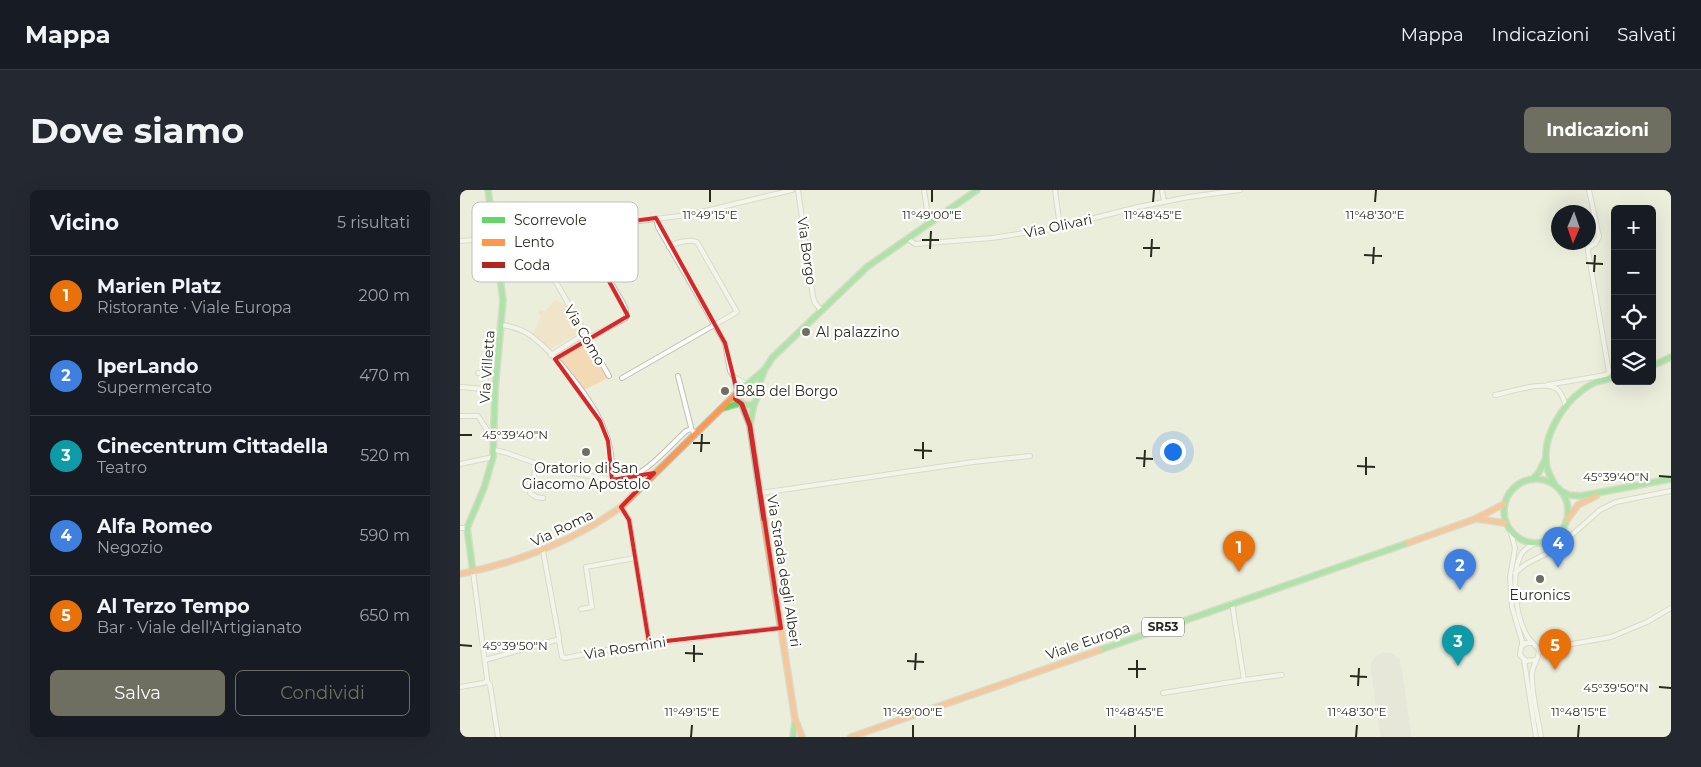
<!DOCTYPE html>
<html lang="it">
<head>
<meta charset="utf-8">
<style>
	body { margin:0; font-family:Montserrat,sans-serif; background:#242831; color:#f1f3f6 }
	.controls { position:absolute; right:15px; top:15px; display:grid; overflow:hidden; border-radius:8px; box-shadow:0 5px 20px #0002 }
	.controls button { width:45px; height:45px; display:grid; place-items:center; padding:0; border:0; border-bottom:1px solid #363941; background:#171b24; color:#f1f3f6; font:25px sans-serif }
	.compass { position:absolute; left:1091px; top:15px; width:45px; height:45px; border-radius:50%; background:#171b24; box-shadow:0 5px 20px #0002; rotate:182deg }
	.you { position:absolute; left:712px; top:261px; width:18px; height:18px; margin:-12px; border:4px solid #fff; border-radius:50%; background:#1a73e8; box-shadow:0 0 0 8px #1a73e833 }
	.badge { display:grid; place-items:center; width:32px; height:32px; border-radius:50%; background:#6e6f61; color:#fff; font-size:16px; font-weight:700 }
	.pin { position:absolute; translate:-50% -41px; filter:drop-shadow(0 1px 2px #0008) }
	.pin::after { content:''; position:absolute; top:26px; width:18px; height:15px; background:inherit; clip-path:polygon(0 0,100% 0,50% 100%) }
	.list { margin:0; padding:0; list-style:none }
	h2 { display:flex; justify-content:space-between; align-items:center; height:65px; margin:0; padding:0 20px; font-size:21px }
	h2 small { font-size:16px; font-weight:400; color:#9ea1a6 }
	.list li { display:grid; grid-template-columns:32px 1fr auto; gap:15px; align-items:center; box-sizing:border-box; height:80px; padding:0 20px; border-top:1px solid #363941 }
	.list b { display:block; font-size:19px; white-space:nowrap }
	.list p { margin:0; font-size:16px; white-space:nowrap; color:#9ea1a6 }
	.list em { font-size:16px; font-style:normal; color:#9ea1a6 }
	.actions { display:flex; gap:10px; padding:15px 20px }
	.actions a { flex:1; padding:11px 0; border:1px solid #6e6f61; border-radius:8px; text-align:center; font-size:18px; color:#6e6f61 }
	.actions .main { background:#6e6f61; color:#fff }
	.icon { flex:none; width:28px; height:28px; fill:none; stroke:currentColor; stroke-width:2; stroke-linecap:round; stroke-linejoin:round }
	.map { position:relative; flex:none; width:1211px; height:547px; overflow:hidden; border-radius:8px }
	header { display:flex; align-items:center; gap:30px; box-sizing:border-box; height:70px; padding:0 25px; background:#171b24; border-bottom:1px solid #363941 }
	header strong { font-size:24px }
	nav { display:flex; gap:28px; margin-inline-start:auto; font-size:18px }
	.intro { display:flex; align-items:center; justify-content:space-between; box-sizing:border-box; height:120px; padding:0 30px }
	h1 { margin:0; font-size:35px }
	.button { padding:12px 22px; border-radius:8px; background:#6e6f61; color:#fff; font-size:18px; font-weight:700 }
	main { display:flex; gap:30px; padding:0 30px }
	aside { flex:1; background:#171b24; border-radius:8px; box-shadow:0 5px 20px #0002 }
	.map>svg:first-child { display:block }
</style>
</head>
<body>
<header>
<strong>Mappa</strong>
<nav><a>Mappa</a><a>Indicazioni</a><a>Salvati</a></nav>
</header>
<div class="intro"><h1>Dove siamo</h1><a class="button">Indicazioni</a></div>
<main>
<aside>
<h2>Vicino<small>5 risultati</small></h2>
<ul class="list">
<li><span class="badge" style="background:#e8710a">1</span><div><b>Marien Platz</b><p>Ristorante · Viale Europa</p></div><em>200 m</em></li>
<li><span class="badge" style="background:#3f7fe0">2</span><div><b>IperLando</b><p>Supermercato</p></div><em>470 m</em></li>
<li><span class="badge" style="background:#0f9aa8">3</span><div><b>Cinecentrum Cittadella</b><p>Teatro</p></div><em>520 m</em></li>
<li><span class="badge" style="background:#3f7fe0">4</span><div><b>Alfa Romeo</b><p>Negozio</p></div><em>590 m</em></li>
<li><span class="badge" style="background:#e8710a">5</span><div><b>Al Terzo Tempo</b><p>Bar · Viale dell'Artigianato</p></div><em>650 m</em></li>
</ul>
<div class="actions"><a class="main">Salva</a><a>Condividi</a></div>
</aside>
<div class="map">
<svg width="1211" height="547" viewBox="0 0 1211 547">
	<rect width="100%" height="100%" fill="#eceedc"/>
	<g fill="#f3dab4">
		<polygon points="95,110 106,115 119,143 91,159 88,158 73,144 80,127 78,122 80,120 85,121"/>
		<polygon points="124,154 128,155 148,188 124,200 118,191 100,171 100,169"/>
		<circle cx="288" cy="205" r="7"/>
	</g>
	<g fill="none" stroke-linecap="round" stroke-linejoin="round">
		<polyline stroke="#deded3" stroke-width="31" points="926,478 936,547"/>
		<defs>
			<g id="street">
				<polyline points="338,0 353,107 355,113 361,120"/>
				<polyline points="464,0 468,26 471,32"/>
				<polyline points="595,0 600,37"/>
				<polyline points="702,0 704,12"/>
				<polyline points="196,28 198,37 265,153 270,181 274,187 277,201"/>
				<polyline points="447,48 455,54 532,48 591,39 678,17 729,7 780,0"/>
				<polyline points="0,51 52,47 219,26 241,22 332,0"/>
				<polyline points="87,76 149,186"/>
				<path d="M41 135C51 136 62 140 70 145 97 165 133 210 145 241 151 256 153 275 152 290"/>
				<polyline points="91,165 121,146 133,146 166,128 166,120 163,113 123,45 120,38"/>
				<polyline points="95,169 123,152 126,147"/>
				<polyline points="18,183 26,184 25,199"/>
				<polyline points="218,186 231,237 231,239"/>
				<polyline points="274,187 286,194"/>
				<path d="M162 188 277 122 237 52C229 49 216 52 209 57"/>
				<polyline points="1087,195 1146,185 1149,182 1128,61 1128,58 1135,54 1139,47 1129,0"/>
				<polyline points="0,197 35,200"/>
				<path d="M1035 205C1050 202 1084 190 1097 199 1102 203 1104 210 1106 216"/>
				<polyline points="0,226 18,226 29,243 35,244"/>
				<path d="M35 260 47 263 92 279 159 291C187 285 205 260 226 241L231 239 236 244"/>
				<polyline points="77,273 70,303 76,307 83,308"/>
				<polyline points="0,274 33,267"/>
				<polyline points="301,303 513,272 570,266"/>
				<polyline points="161,317 169,330 189,453"/>
				<polyline points="0,338 7,338"/>
				<polyline points="1051,343 1055,358 1050,387 1052,417 1062,451 1062,455"/>
				<polyline points="83,361 99,448 98,450"/>
				<polyline points="1055,383 1066,374 1097,358 1140,320 1156,312 1211,301"/>
				<polyline points="121,419 132,417 126,377 175,368"/>
				<path d="M1072 452C1056 437 1049 382 1062 363 1065 359 1070 356 1075 354"/>
				<polyline points="1079,460 1151,447 1187,432 1211,418"/>
				<polyline points="25,470 96,450 99,451 102,467 105,468 157,458 321,438"/>
				<polyline points="1064,470 1076,547"/>
				<path d="M1075 470 1066 471 1060 465 1061 457 1066 453H1073L1079 460C1079 469 1073 474 1072 483 1071 504 1078 526 1081 547"/>
				<polyline points="784,490 822,485"/>
				<polyline points="27,491 30,495 38,547"/>
				<polyline points="0,497 23,493 27,491 27,488 13,382"/>
				<polyline points="703,503 784,490 772,413"/>
			</g>
			<g id="fast">
				<polyline points="1192,176 1211,167"/>
				<polyline points="288,194 304,180"/>
				<path d="M294 214C284 218 275 210 278 199 286 191 293 195 298 203"/>
				<polyline points="263,218 280,213"/>
				<polyline points="290,234 294,214 298,206 299,194 305,179 312,168 407,77 517,0"/>
				<circle cx="1076" cy="321" r="32"/>
				<polyline points="1073,289 1079,282 1086,268"/>
				<path d="M1095 295C1093 291 1090 286 1088 281 1078 248 1106 206 1136 192 1142 190 1149 189 1155 187"/>
				<polyline points="1101,301 1109,305 1121,306 1211,289"/>
				<polyline points="13,382 7,338 24,298 33,267 35,200 43,110 28,0"/>
				<polyline points="640,460 948,353"/>
				<polyline points="333,547 335,532"/>
			</g>
			<g id="slow">
				<polyline points="304,329 335,529 342,547"/>
				<polyline points="1017,329 1045,333"/>
				<polyline points="1107,330 1118,315 1136,306"/>
				<polyline points="948,353 1015,329 1044,314"/>
				<path d="M0 384C59 372 112 352 161 317L277 203"/>
				<polyline points="391,547 640,460"/>
			</g>
			<polyline id="jam" points="282,214 290,235 304,329"/>
		</defs>
		<use href="#street" stroke="#c0c1b4" stroke-width="6"/>
		<use href="#fast" stroke="#c0c1b4" stroke-width="8"/>
		<use href="#slow" stroke="#c0c1b4" stroke-width="8"/>
		<use href="#jam" stroke="#c0c1b4" stroke-width="8"/>
		<use href="#street" stroke="#fcfcfa" stroke-width="4"/>
		<use href="#fast" stroke="#63d668" stroke-width="5"/>
		<use href="#slow" stroke="#ff974d" stroke-width="5"/>
		<use href="#jam" stroke="#b3261e" stroke-width="5"/>
	</g>
	<path d="M0 0H1211V547H0ZM196 28 265 153 277 201 275 209 282 214 290 235 321 438 189 453 169 330 161 317 194 283 152 290 148 251 140 231 95 169 168 126 120 38Z" fill="#eceedc" fill-opacity=".55" fill-rule="evenodd"/>
	<path fill="none" stroke="#d62828" stroke-width="4" stroke-linejoin="round" d="M196 28 265 153 277 201 275 209 282 214 290 235 321 438 189 453 169 330 161 317 194 283 152 290 148 251 140 231 95 169 168 126 120 38Z"/>
	<path fill="none" stroke="#2a2b1f" stroke-width="2" d="M250 12V0M472 12V0M693 12 694 0M915 12 916 0M462 50H479M683 58H700M470 59 471 41M904 65 922 66M691 67 692 49M1126 73 1143 74M913 74 914 57M1134 82 1135 65M0 245H12M233 253H250M454 260 472 261M241 262 242 244M676 268 693 269M463 269V252M897 276 915 277M684 277 685 260M906 285V267M1199 286 1211 287M0 455 12 456M225 463 243 464M447 471 464 472M234 472V455M668 479H686M455 480 456 463M890 486 907 487M677 488V470M898 496 899 478M1199 497 1211 498M231 547 232 535M453 547V535M675 547V535M896 547 897 535M1118 547 1119 535"/>
	<g fill="#6e6f61" stroke="#fff" stroke-width="2">
		<circle cx="346" cy="142" r="5"/>
		<circle cx="265" cy="201" r="5"/>
		<circle cx="126" cy="262" r="5"/>
		<circle cx="1080" cy="389" r="5"/>
	</g>
	<g text-anchor="middle" stroke-width="4.5" stroke-linejoin="round" paint-order="stroke">
		<rect fill="#fff" stroke="#6a6b62" stroke-width="1" x="682" y="427.5" width="42" height="19" rx="4"/>
		<g font-size="12" font-weight="bold" fill="#2a2b1f">
			<text x="703" y="441">SR53</text>
		</g>
		<g font-size="14" fill="#2a2b1f" stroke="#fff">
			<text transform="translate(598 36) rotate(-12)" y="5">Via Olivari</text>
			<text transform="translate(347 61) rotate(82)" y="5">Via Borgo</text>
			<text transform="translate(125 145) rotate(60)" y="5">Via Como</text>
			<text transform="translate(27 177) rotate(-86)" y="5">Via Villetta</text>
			<text transform="translate(102 338) rotate(-26)" y="5">Via Roma</text>
			<text transform="translate(324 381) rotate(81)" y="5">Via Strada degli Alberi</text>
			<text transform="translate(628 451) rotate(-19)" y="5">Viale Europa</text>
			<text transform="translate(165 458) rotate(-9)" y="5">Via Rosmini</text>
		</g>
		<g font-size="14" fill="#2a2b1f" stroke="#fff" text-anchor="start">
			<text x="356" y="147">Al palazzino</text>
			<text x="275" y="206">B&amp;B del Borgo</text>
			<text x="126" y="283" text-anchor="middle">Oratorio di San<tspan x="126" dy="16">Giacomo Apostolo</tspan></text>
			<text x="1080" y="410" text-anchor="middle">Euronics</text>
		</g>
	</g>
	<rect x="12" y="12" width="166" height="80" rx="8" fill="#fff" stroke="#bfbfbc" stroke-width="1"/>
	<rect x="22" y="27" width="23" height="6" fill="#63d668"/>
	<rect x="22" y="49" width="23" height="7" fill="#ff974d"/>
	<rect x="22" y="72" width="23" height="6" fill="#b3261e"/>
	<g font-size="14" fill="#2a2b1f">
		<text x="54" y="35">Scorrevole</text>
		<text x="54" y="57">Lento</text>
		<text x="54" y="80">Coda</text>
	</g>
	<g font-size="12" text-anchor="middle" fill="#2a2b1f" stroke="#fff" stroke-width="4.5" stroke-linejoin="round" paint-order="stroke">
		<text x="250" y="29">11°49'15"E</text>
		<text x="472" y="29">11°49'00"E</text>
		<text x="693" y="29">11°48'45"E</text>
		<text x="915" y="29">11°48'30"E</text>
		<text x="55" y="249">45°39'40"N</text>
		<text x="1156" y="291">45°39'40"N</text>
		<text x="55" y="460">45°39'50"N</text>
		<text x="1156" y="502">45°39'50"N</text>
		<text x="232" y="526">11°49'15"E</text>
		<text x="453" y="526">11°49'00"E</text>
		<text x="675" y="526">11°48'45"E</text>
		<text x="897" y="526">11°48'30"E</text>
		<text x="1119" y="526">11°48'15"E</text>
	</g>
</svg>
<div class="controls">
<button>+</button>
<button>−</button>
<button><svg class="icon" aria-label="locate" viewBox="0 0 24 24"><circle cx="12" cy="12" r="6"/><path d="M12 2v4M12 18v4M2 12h4M18 12h4"/></svg></button>
<button><svg class="icon" aria-label="layers" viewBox="0 0 24 24"><path d="M12 4l9 5-9 5-9-5zM3 14l9 5 9-5"/></svg></button>
</div>
<svg class="compass" viewBox="-18 -18 36 36"><path d="M0-13l5 13h-10z" fill="#e53935"/><path d="M0 13l5-13h-10z" fill="#9ea1a6"/></svg>
<div class="you"></div>
<div class="pin badge" style="left:779px;top:382px;background:#e8710a">1</div>
<div class="pin badge" style="left:1000px;top:400px;background:#3f7fe0">2</div>
<div class="pin badge" style="left:998px;top:476px;background:#0f9aa8">3</div>
<div class="pin badge" style="left:1098px;top:378px;background:#3f7fe0">4</div>
<div class="pin badge" style="left:1095px;top:480px;background:#e8710a">5</div>
</div>
</main>
</body>
</html>
